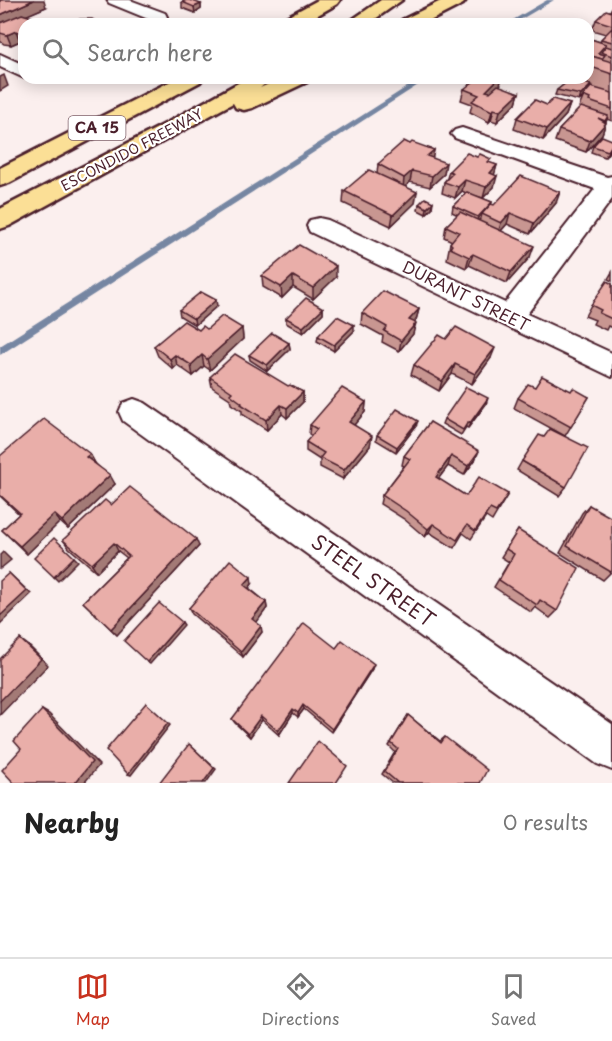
<!DOCTYPE html>
<html lang="en">
<head>
<meta charset="utf-8">
<style>
	body { margin:0; font-family:"Playpen Sans",sans-serif; background:#f6f6f6; color:#222 }
	.list { margin:0; padding:0; list-style:none }
	h2 { display:flex; justify-content:space-between; align-items:center; height:78px; margin:0; padding:0 24px; font-size:26px }
	h2 small { font-size:20px; font-weight:400; color:#767676 }
	.icon { flex:none; width:33px; height:33px; fill:none; stroke:currentColor; stroke-width:2; stroke-linecap:round; stroke-linejoin:round }
	.map { position:relative; flex:none; width:612px; height:783px; overflow:hidden }
	.search { position:absolute; background:#fff; box-shadow:0 3px 15px #0003; left:18px; right:18px; top:18px; height:66px; display:flex; align-items:center; gap:15px; box-sizing:border-box; padding:0 21px; border-radius:18px; color:#767676; font-size:22px }
	.sheet { height:174px; background:#fff }
	nav { display:flex; justify-content:space-around; align-items:center; box-sizing:border-box; height:84px; border-top:2px solid #e0e0e0; background:#fff; font-size:16px; color:#767676 }
	nav a { display:grid; justify-items:center; gap:3px }
	nav .on { color:#c8321e }
	.map>svg:first-child { display:block }
</style>
</head>
<body>
<div class="map">
<svg width="612" height="783" viewBox="0 0 612 783">
	<rect width="100%" height="100%" fill="#fbefee"/>
	<filter id="ink" filterUnits="userSpaceOnUse"><feTurbulence type="fractalNoise" baseFrequency=".0167" numOctaves="2"/><feDisplacementMap in="SourceGraphic" scale="12" xChannelSelector="R" yChannelSelector="G"/><feConvolveMatrix kernelMatrix="1 2 1 2 8 2 1 2 1" color-interpolation-filters="sRGB"/></filter>
	<g filter="url(#ink)">
		<g fill="none" stroke-linecap="round" stroke-linejoin="round">
			<g fill="#7686a2" fill-rule="evenodd">
				<polygon points="547,0 554,0 513,24 506,24"/>
				<polygon points="421,78 429,78 0,355 0,346"/>
			</g>
			<defs>
				<g id="street">
					<polygon points="107,0 130,0 165,13 167,17 165,21 153,21 109,3"/>
					<polygon points="0,54 24,65 24,78 0,67"/>
					<polygon points="462,128 607,177 612,176 612,199 527,314 612,353 612,377 310,232 307,226 310,220 319,218 328,220 505,303 595,189 455,138 451,134 455,130"/>
					<polygon points="134,399 145,403 612,724 612,770 597,764 123,421 119,412 123,403"/>
				</g>
				<g id="highway">
					<polygon points="318,0 340,0 337,4 302,24 279,24 281,20"/>
					<polygon points="381,0 402,0 368,24 346,24"/>
					<polygon points="443,0 466,0 463,4 424,24 400,24 402,20"/>
					<polygon points="177,78 203,78 200,82 9,183 0,186 0,168"/>
					<polygon points="247,78 272,78 260,88 282,78 310,78 307,82 252,108 244,110 236,108 233,103 9,226 0,229 0,209 167,123"/>
				</g>
			</defs>
			<use href="#street" stroke="#4a1f2b" stroke-width="4"/>
			<use href="#highway" stroke="#4a1f2b" stroke-width="5"/>
			<use href="#street" fill="#fff" fill-rule="evenodd"/>
			<use href="#highway" fill="#fbdf96" fill-rule="evenodd"/>
		</g>
		<g fill="#c89691" stroke="#4a1f2b" stroke-width="1.5">
			<polygon points="0,0 46,7 26,15 24,24 24,43 20,41 11,45 4,44 0,41"/>
			<polygon points="182,2 201,4 201,9 195,13 182,8"/>
			<polygon points="612,7 612,121 607,119 602,134 586,152 555,141 559,130 580,108 579,107 583,98 579,101 555,95 557,90 570,80 570,78 588,78 588,38 600,42 601,39 606,34 592,30 596,20 610,11"/>
			<polygon points="500,85 499,86 519,93 516,103 497,122 491,120 489,122 470,112 472,104 461,100 464,89"/>
			<polygon points="570,104 566,115 543,140 514,129 517,118 547,105"/>
			<polygon points="410,144 434,150 432,158 444,174 430,187 410,182 405,187 415,203 391,226 343,203 344,191 377,174 378,164"/>
			<polygon points="593,146 612,148 605,157 591,152"/>
			<polygon points="490,163 497,165 494,174 494,187 483,198 476,196 492,202 491,204 494,205 556,203 530,234 507,224 501,231 530,257 507,283 469,265 466,268 447,259 450,243 452,241 444,237 446,226 458,215 452,212 453,206 466,193 462,191 455,198 442,193 444,182 447,178 449,171"/>
			<polygon points="419,204 432,208 426,214 418,210"/>
			<polygon points="612,272 612,281 608,279"/>
			<polygon points="262,276 336,277 313,299 293,287 282,298 263,287"/>
			<polygon points="612,284 612,328 608,326 606,330 593,324 595,320 585,316 591,305"/>
			<polygon points="217,306 195,325 180,316 179,310"/>
			<polygon points="323,308 323,313 303,333 286,323 286,318"/>
			<polygon points="419,309 416,320 414,323 413,334 399,351 382,342 383,336 361,324 362,313"/>
			<polygon points="242,328 243,339 210,370 204,366 193,376 177,365 173,369 158,356 154,346 199,330 207,329"/>
			<polygon points="354,331 334,351 317,341 318,336"/>
			<polygon points="446,339 491,358 472,384 452,374 439,391 411,375 414,365"/>
			<polygon points="289,343 290,349 267,371 250,360 249,355"/>
			<polygon points="210,377 288,386 303,392 303,402 287,418 282,414 267,430 242,414 242,411 231,404 230,399 212,387"/>
			<polygon points="535,387 571,391 589,397 565,436 514,408 518,398"/>
			<polygon points="366,402 365,412 354,425 370,446 343,479 320,467 320,460 306,451 306,442 312,436 309,434 310,425"/>
			<polygon points="486,404 468,428 466,427 461,435 442,424 444,419"/>
			<polygon points="430,422 475,460 464,475 448,466 438,479 466,496 508,494 492,521 486,517 471,539 463,533 454,548 429,532 425,537 404,519 380,504 382,495 404,466 402,465 404,456"/>
			<polygon points="416,426 396,452 376,440 377,435"/>
			<polygon points="90,454 95,463 115,484 68,529 60,522 27,554 2,530 19,514 0,496 0,456"/>
			<polygon points="522,461 566,487 559,496 517,470"/>
			<polygon points="111,505 199,546 117,635 83,602 127,558 118,551 97,572 69,548 63,540"/>
			<polygon points="589,505 611,572 603,580 560,553 582,513"/>
			<polygon points="518,530 557,611 550,618 535,607 531,612 494,587 509,562 501,557"/>
			<polygon points="252,584 249,588 266,602 267,608 256,622 262,632 243,657 192,614 189,608"/>
			<polygon points="336,648 372,669 331,732 304,709 298,717 293,713 279,735 262,720 250,737 235,723 232,719"/>
			<polygon points="408,715 440,741 445,737 480,783 393,783 382,774 395,752 389,746"/>
		</g>
		<g fill="#a37a76" stroke="#4a1f2b" stroke-width="1.5">
			<polygon points="34,0 44,0 46,7 0,27 0,15"/>
			<polygon points="201,4 201,9 195,13 194,7"/>
			<polygon points="16,31 20,41 11,45 7,35"/>
			<polygon points="4,75 8,86 0,91 0,77"/>
			<polygon points="499,78 502,78 500,85 483,102 486,91"/>
			<polygon points="591,85 589,91 579,101 581,95"/>
			<polygon points="519,93 516,103 497,122 500,111"/>
			<polygon points="570,104 566,115 543,140 547,129"/>
			<polygon points="494,109 491,120 489,122 492,111"/>
			<polygon points="608,116 602,134 586,152 590,141 601,129 605,121"/>
			<polygon points="612,145 612,148 605,157 608,151"/>
			<polygon points="434,150 432,161 427,156"/>
			<polygon points="446,163 444,174 430,187 432,176"/>
			<polygon points="497,165 494,176 490,173"/>
			<polygon points="412,171 410,182 403,189 404,178"/>
			<polygon points="497,176 494,187 483,198 486,187"/>
			<polygon points="465,180 462,191 455,198 458,187"/>
			<polygon points="417,192 415,203 391,226 393,215"/>
			<polygon points="560,192 556,203 530,234 534,223"/>
			<polygon points="433,202 432,208 426,214 427,208"/>
			<polygon points="492,202 490,208 482,214 481,218 476,223 478,217"/>
			<polygon points="510,213 507,224 498,234 501,223"/>
			<polygon points="534,246 530,257 507,283 511,272"/>
			<polygon points="473,254 469,265 466,268 469,257"/>
			<polygon points="336,266 336,277 313,299 313,288"/>
			<polygon points="293,276 293,287 282,298 281,287"/>
			<polygon points="216,300 217,306 195,325 194,319"/>
			<polygon points="323,308 323,313 303,333 303,327"/>
			<polygon points="419,309 416,320 407,331 409,320"/>
			<polygon points="416,323 413,334 399,351 401,341"/>
			<polygon points="354,325 354,331 334,351 334,345"/>
			<polygon points="242,328 243,339 210,370 207,359"/>
			<polygon points="289,343 290,349 267,371 267,365"/>
			<polygon points="495,348 491,358 472,384 475,374"/>
			<polygon points="175,355 177,365 173,369 170,359"/>
			<polygon points="202,355 204,366 193,376 191,365"/>
			<polygon points="455,364 452,374 439,391 442,381"/>
			<polygon points="303,392 303,402 287,418 287,408"/>
			<polygon points="488,398 486,404 468,428 470,423"/>
			<polygon points="366,402 365,412 348,432 349,422"/>
			<polygon points="281,405 282,414 267,430 266,420"/>
			<polygon points="418,421 416,426 396,452 397,447"/>
			<polygon points="372,436 370,446 343,479 344,470"/>
			<polygon points="479,451 475,460 464,475 468,466"/>
			<polygon points="90,454 95,463 86,457"/>
			<polygon points="451,456 448,466 433,486 436,477"/>
			<polygon points="110,475 115,484 68,529 62,521"/>
			<polygon points="54,514 60,522 27,554 20,546"/>
			<polygon points="433,524 429,532 425,537 428,529"/>
			<polygon points="196,539 199,546 117,635 111,629"/>
			<polygon points="114,543 118,551 97,572 92,564"/>
			<polygon points="3,552 11,560 0,569 0,555"/>
			<polygon points="74,557 78,561 58,581 54,577"/>
			<polygon points="9,573 31,594 0,624 0,616"/>
			<polygon points="251,577 252,584 246,592 244,585"/>
			<polygon points="266,602 267,608 254,626 252,619"/>
			<polygon points="182,622 184,625 150,664 147,662"/>
			<polygon points="261,626 262,632 243,657 241,652"/>
			<polygon points="20,639 28,645 48,665 0,715 0,701"/>
			<polygon points="374,664 372,669 331,732 332,729"/>
			<polygon points="146,703 170,725 131,775 128,774"/>
			<polygon points="303,705 304,709 298,717 298,713"/>
			<polygon points="293,709 293,713 279,735 278,731"/>
			<polygon points="42,710 49,714 99,765 84,783 75,783"/>
			<polygon points="261,716 262,720 250,737 248,734"/>
			<polygon points="189,744 216,769 206,783 203,783"/>
		</g>
		<g fill="#e9aea9" stroke="#4a1f2b" stroke-width="1.5">
			<polygon points="0,0 34,0 0,15"/>
			<polygon points="186,0 190,0 201,4 194,7 182,2"/>
			<polygon points="606,10 612,12 612,25 596,20"/>
			<polygon points="22,14 41,20 37,22 42,24 24,24 24,34 16,31 7,35 0,33 0,23"/>
			<polygon points="80,19 92,19 100,24 70,24"/>
			<polygon points="612,28 612,42 601,39"/>
			<polygon points="588,38 606,44 598,53 605,55 602,59 588,55"/>
			<polygon points="606,46 612,48 612,56 601,52"/>
			<polygon points="588,55 612,62 612,74 588,66"/>
			<polygon points="478,78 499,78 486,91 490,92 498,85 519,93 500,111 494,109 492,111 472,101 479,95 464,89"/>
			<polygon points="571,79 591,85 581,95 557,90"/>
			<polygon points="591,87 612,93 612,109 589,101 590,99 583,96"/>
			<polygon points="553,99 570,104 547,129 517,118 535,100 547,105"/>
			<polygon points="581,107 608,116 605,121 598,118 606,123 590,141 559,130"/>
			<polygon points="602,136 612,140 612,145 608,151 593,146"/>
			<polygon points="404,141 410,144 412,142 434,150 427,156 446,163 432,176 412,171 404,178 378,164"/>
			<polygon points="467,153 477,157 480,154 491,159 488,162 497,165 490,173 497,176 486,187 465,180 458,187 444,182 453,173 449,171"/>
			<polygon points="369,170 417,192 393,215 344,191"/>
			<polygon points="521,176 560,192 534,223 510,213 501,223 482,214 491,204 494,205"/>
			<polygon points="467,192 492,202 478,217 453,206"/>
			<polygon points="425,198 433,202 427,208 419,204"/>
			<polygon points="460,212 534,246 511,272 473,254 469,257 450,248 452,245 450,243 459,232 446,226"/>
			<polygon points="299,245 336,266 313,288 293,276 281,287 262,276"/>
			<polygon points="607,281 612,284 612,319 599,313 601,310 591,305"/>
			<polygon points="383,291 419,309 409,320 416,323 401,341 384,331 387,327 362,313"/>
			<polygon points="201,292 216,300 194,319 179,310"/>
			<polygon points="306,298 323,308 303,327 286,318"/>
			<polygon points="222,316 242,328 207,359 202,355 191,365 175,355 170,359 154,346 184,321 199,330 203,326 207,329"/>
			<polygon points="337,316 354,325 334,345 318,336"/>
			<polygon points="456,327 495,348 475,374 455,364 442,381 414,365 439,335 446,339"/>
			<polygon points="272,333 289,343 267,365 249,355"/>
			<polygon points="235,354 288,386 290,385 303,392 287,408 281,405 266,420 241,404 242,403 230,394 232,392 210,377"/>
			<polygon points="542,376 571,391 573,388 589,397 571,427 518,398 528,384 535,387"/>
			<polygon points="466,387 488,398 470,423 468,422 463,430 444,419"/>
			<polygon points="342,388 366,402 349,422 372,436 344,470 320,458 324,453 306,442 317,429 310,425"/>
			<polygon points="397,409 418,421 397,447 377,435"/>
			<polygon points="44,419 90,454 86,457 110,475 62,521 54,514 20,546 2,530 20,513 0,495 0,456"/>
			<polygon points="430,422 479,451 468,466 451,456 436,477 466,496 479,477 508,494 496,512 490,509 475,531 467,525 457,540 433,524 428,529 406,511 382,495 410,459 404,456"/>
			<polygon points="550,429 588,448 566,487 522,461 539,435 544,437"/>
			<polygon points="130,487 196,539 111,629 83,602 129,556 114,543 92,564 63,540 105,500 111,505"/>
			<polygon points="589,505 612,518 612,571 611,572 567,546"/>
			<polygon points="518,530 579,568 557,611 540,600 537,605 499,580 514,554 506,549"/>
			<polygon points="54,538 74,557 54,577 34,558"/>
			<polygon points="230,560 251,577 244,585 266,602 252,619 261,626 241,652 189,608"/>
			<polygon points="9,573 27,591 0,616 0,581"/>
			<polygon points="159,603 182,622 147,662 124,641"/>
			<polygon points="304,623 336,648 342,640 374,664 332,729 303,705 298,713 293,709 278,731 261,716 248,734 232,719"/>
			<polygon points="20,639 41,659 0,701 0,659"/>
			<polygon points="146,703 168,723 128,774 106,750"/>
			<polygon points="42,710 92,762 75,783 14,783 2,770 21,749 14,741"/>
			<polygon points="408,715 441,743 445,737 487,770 480,783 398,783 384,771 398,749 391,743"/>
			<polygon points="318,741 347,766 336,783 289,783"/>
			<polygon points="189,744 214,768 203,783 159,783"/>
		</g>
	</g>
	<g text-anchor="middle" stroke-width="4.5" stroke-linejoin="round" paint-order="stroke">
		<g font-size="14" fill="#4a1f2b" stroke="#fff">
			<text transform="translate(132 150) rotate(-28)" y="5">ESCONDIDO FREEWAY</text>
		</g>
		<rect fill="#fff" stroke="#80626b" stroke-width="1.5" x="68.5" y="116" width="57" height="24" rx="4.5"/>
		<g font-size="15" font-weight="bold" fill="#4a1f2b">
			<text x="97" y="133">CA 15</text>
		</g>
		<g font-size="16" fill="#4a1f2b" stroke="#fff">
			<text transform="translate(466 296) rotate(26)" y="6">DURANT STREET</text>
		</g>
		<g font-size="20" fill="#4a1f2b" stroke="#fff">
			<text transform="translate(373 581) rotate(35)" y="7">STEEL STREET</text>
		</g>
	</g>
</svg>
<div class="search"><svg class="icon" aria-label="search" viewBox="0 0 24 24"><circle cx="10" cy="10" r="6"/><path d="M15 15l6 6"/></svg>Search here</div>
</div>
<section class="sheet">
<h2>Nearby<small>0 results</small></h2>
<ul class="list">
</ul>
</section>
<nav>
<a class="on"><svg class="icon" aria-label="map" viewBox="0 0 24 24"><path d="M3 6l6-2 6 2 6-2v14l-6 2-6-2-6 2zM9 4v14M15 6v14"/></svg>Map</a>
<a><svg class="icon" aria-label="directions" viewBox="0 0 24 24"><path d="M12 3l9 9-9 9-9-9zM9 14v-3h6M13 9l2 2-2 2"/></svg>Directions</a>
<a><svg class="icon" aria-label="saved" viewBox="0 0 24 24"><path d="M7 4h10v16l-5-4-5 4z"/></svg>Saved</a>
</nav>
</body>
</html>
